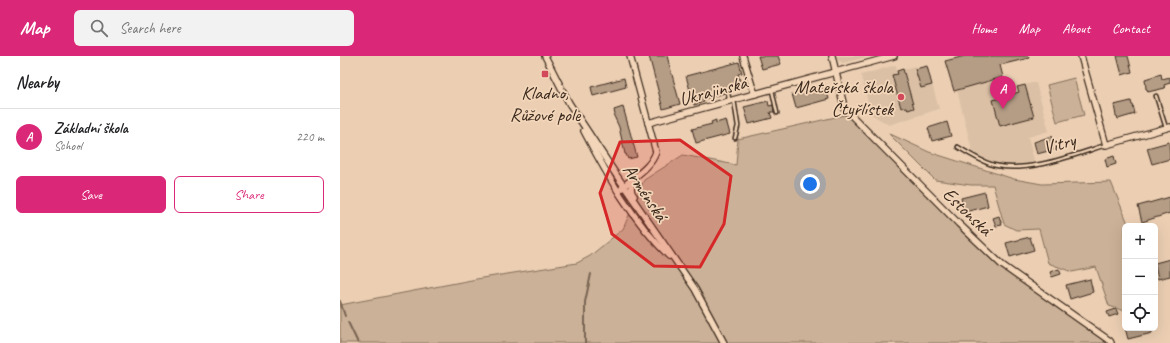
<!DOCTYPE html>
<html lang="en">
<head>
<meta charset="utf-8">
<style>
	body { margin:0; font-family:Caveat,sans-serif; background:#f2f2f2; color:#202124 }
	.controls { position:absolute; right:12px; bottom:12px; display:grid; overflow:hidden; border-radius:6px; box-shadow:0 4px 16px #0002 }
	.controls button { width:36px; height:36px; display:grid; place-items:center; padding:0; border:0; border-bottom:1px solid #e0e0e0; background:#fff; color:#202124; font:20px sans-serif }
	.you { position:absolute; left:470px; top:128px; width:14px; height:14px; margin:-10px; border:3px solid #fff; border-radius:50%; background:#1a73e8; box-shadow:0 0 0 6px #1a73e833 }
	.badge { display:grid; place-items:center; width:26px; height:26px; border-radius:50%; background:#db2777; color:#fff; font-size:13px; font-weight:700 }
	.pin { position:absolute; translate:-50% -33px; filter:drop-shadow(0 1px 2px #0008) }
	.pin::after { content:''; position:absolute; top:21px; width:14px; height:12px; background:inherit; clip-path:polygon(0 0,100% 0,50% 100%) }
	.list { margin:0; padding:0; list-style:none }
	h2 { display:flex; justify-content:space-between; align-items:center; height:52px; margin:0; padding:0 16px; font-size:17px }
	h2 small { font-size:13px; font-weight:400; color:#757577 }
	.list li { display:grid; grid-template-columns:26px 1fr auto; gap:12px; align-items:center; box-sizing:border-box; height:56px; padding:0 16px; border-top:1px solid #e0e0e0 }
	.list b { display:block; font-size:15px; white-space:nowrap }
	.list p { margin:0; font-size:13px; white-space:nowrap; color:#757577 }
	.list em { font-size:13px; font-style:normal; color:#757577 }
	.actions { display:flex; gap:8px; padding:12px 16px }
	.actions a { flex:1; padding:9px 0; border:1px solid #db2777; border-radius:6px; text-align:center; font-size:14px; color:#db2777 }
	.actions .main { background:#db2777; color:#fff }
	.icon { flex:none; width:22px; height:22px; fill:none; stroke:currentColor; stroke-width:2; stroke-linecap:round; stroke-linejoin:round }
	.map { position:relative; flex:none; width:830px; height:287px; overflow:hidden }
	header { display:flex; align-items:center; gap:24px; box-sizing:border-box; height:56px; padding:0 20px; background:#db2777; color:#fff }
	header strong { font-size:19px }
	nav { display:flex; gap:22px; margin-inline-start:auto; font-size:14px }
	.search { width:280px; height:36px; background:#f2f2f2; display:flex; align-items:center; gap:10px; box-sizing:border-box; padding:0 14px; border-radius:6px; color:#757577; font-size:15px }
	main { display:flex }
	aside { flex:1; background:#fff }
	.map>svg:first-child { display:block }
</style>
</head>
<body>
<header>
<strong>Map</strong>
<div class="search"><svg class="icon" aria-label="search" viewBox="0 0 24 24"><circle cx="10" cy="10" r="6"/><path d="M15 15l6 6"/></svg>Search here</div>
<nav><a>Home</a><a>Map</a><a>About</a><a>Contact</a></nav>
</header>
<main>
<aside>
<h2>Nearby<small></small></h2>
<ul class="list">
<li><span class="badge">A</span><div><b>Základní škola</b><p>School</p></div><em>220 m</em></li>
</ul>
<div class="actions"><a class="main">Save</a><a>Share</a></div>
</aside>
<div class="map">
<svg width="830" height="287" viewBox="0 0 830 287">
	<rect width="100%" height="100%" fill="#eccfb3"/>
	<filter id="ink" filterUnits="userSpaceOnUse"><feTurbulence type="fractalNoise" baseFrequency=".025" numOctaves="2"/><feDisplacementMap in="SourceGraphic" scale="8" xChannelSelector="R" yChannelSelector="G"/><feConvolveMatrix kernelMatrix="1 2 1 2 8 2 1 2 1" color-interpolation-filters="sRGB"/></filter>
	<g filter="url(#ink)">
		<g fill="#dbc0a5">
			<polygon points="496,0 529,0 503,7 496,3"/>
			<polygon points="625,0 682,4 660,10 668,39 679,36 677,31 692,27 696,27 709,75 688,81 695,108 678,110 661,109 644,104 636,99 632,94 617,34 614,35 605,5"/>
			<polygon points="556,9 557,15 575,10 576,13 587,10 599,53 549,69 531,58 521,19"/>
		</g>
		<g fill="#cbb197" stroke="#836e5a">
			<polygon points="734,22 744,59 717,66 707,29"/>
			<polygon points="509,58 659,210 769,287 0,287 0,249 142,222 237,207 250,200 283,173 304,124 343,99 396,109 398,83"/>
			<polygon points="548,77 589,96 674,123 702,128 771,126 789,170 785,170 785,255 769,250 756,211 732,216 708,207 699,173 676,174 664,168 653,129 631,129 595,124"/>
		</g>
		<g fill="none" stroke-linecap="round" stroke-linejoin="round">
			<g stroke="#786352" stroke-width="2">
				<polyline points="0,245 5,260"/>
				<polyline points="8,266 18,287"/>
				<polyline points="245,287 245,246 251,218"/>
			</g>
		</g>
		<g fill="#b49c85" stroke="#3b2a1e">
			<polygon points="309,0 327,0 340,48 323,53"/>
			<polygon points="418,0 438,0 441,8 422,13"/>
			<polygon points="625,0 688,0 689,2 660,9 663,21 614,35 605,5"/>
			<polygon points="777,0 788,0 792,16 782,19"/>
			<polygon points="399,6 402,17 398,18 402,32 391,35 387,33 385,37 364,43 364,46 354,49 346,20"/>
			<polygon points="587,10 592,29 581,32 575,13"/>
			<polygon points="563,13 574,52 568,54 567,51 561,52 552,19 558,18 557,15"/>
			<polygon points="821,18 822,23 830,21 830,27 824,29 825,32 808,36 807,33 806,33 805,23"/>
			<polygon points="284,22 286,31 253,40 251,31"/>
			<polygon points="485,29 489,43 456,52 452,38"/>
			<polygon points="685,29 694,61 660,70 653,44 679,36 677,31"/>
			<polygon points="428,45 429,50 433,49 434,56 430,56 432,62 409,68 404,51"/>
			<polygon points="791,45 792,49 793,49 795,58 778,63 777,60 776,60 774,49"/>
			<polygon points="283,51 297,101 288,103 286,98 285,98 279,71 274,60 275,59 274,54"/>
			<polygon points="376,64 376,67 386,64 390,78 356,87 352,73 372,68 371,66"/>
			<polygon points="607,66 611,80 592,85 588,72"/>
			<polygon points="712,80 716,93 697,98 694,86"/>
			<polygon points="829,86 830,103 812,108 807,92"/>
			<polygon points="774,100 776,108 767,111 765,103"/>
			<polygon points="645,136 648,150 625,156 621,142"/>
			<polygon points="830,141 830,157 802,166 798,150"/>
			<polygon points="659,160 662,169 656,170 653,162"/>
			<polygon points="690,181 694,194 670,201 666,187"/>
			<polygon points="830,203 830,220 818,223 815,207"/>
			<polygon points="719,213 721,218 712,221 710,216"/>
			<polygon points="750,223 753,236 730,243 726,229"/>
			<polygon points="776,253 778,258 769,261 767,256"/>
			<polygon points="785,272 811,272 812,277 788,283"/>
		</g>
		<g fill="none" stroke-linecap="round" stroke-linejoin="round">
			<defs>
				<g id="lane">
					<polyline points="432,34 437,57"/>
					<polyline points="388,36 389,44"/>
					<polyline points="816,40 826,72"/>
					<polyline points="394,44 398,70 395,82"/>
					<path d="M618 91C629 98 640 105 653 109 686 118 734 99 766 89"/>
				</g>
				<g id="street">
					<polyline points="205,0 229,47 277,120 355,233 384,287"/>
					<polyline points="403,0 412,30 415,38"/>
					<polyline points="492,0 505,55 510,58 619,168 662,209 770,285 771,287"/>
					<polyline points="741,0 766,89 830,71"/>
					<polyline points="308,67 554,0"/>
					<path d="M244 75C267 119 293 165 329 200"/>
					<path d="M292 126C291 132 290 135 294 140"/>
					<path d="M282 132C294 120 310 113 316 96L290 0"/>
				</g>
			</defs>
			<use href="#lane" stroke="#3b2a1e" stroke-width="5.5"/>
			<use href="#street" stroke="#3b2a1e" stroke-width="8"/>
			<use href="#lane" stroke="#f3d6b9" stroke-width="2.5"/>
			<use href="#street" stroke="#f3d6b9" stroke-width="5.5"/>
		</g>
	</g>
	<path fill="#d62828" fill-opacity="0.2" stroke="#d62828" stroke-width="3" stroke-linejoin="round" d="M340 84 391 120 384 168 360 211 314 210 272 178 260 137 280 86Z"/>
	<g fill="#d1495b" stroke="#f3d6b9" stroke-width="1.5">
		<rect x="201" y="14" width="8" height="8" rx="2"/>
		<circle cx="561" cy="41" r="4"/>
	</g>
	<g text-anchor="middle" stroke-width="3.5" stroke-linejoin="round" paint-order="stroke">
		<g font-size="19" fill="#3b2a1e" stroke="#f3d6b9" text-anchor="end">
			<text x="553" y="37">Mateřská škola<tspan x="553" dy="22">Čtyřlístek</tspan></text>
			<text x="205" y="43" text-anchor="middle">Kladno,<tspan x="205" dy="22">Růžové pole</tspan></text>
		</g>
		<g font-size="19" fill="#3b2a1e" stroke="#f3d6b9">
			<text transform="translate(373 34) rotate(-15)" y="7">Ukrajinská</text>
			<text transform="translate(719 87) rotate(-16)" y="7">Vitry</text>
			<text transform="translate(306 136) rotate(56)" y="7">Arménská</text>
			<text transform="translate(628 155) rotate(44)" y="7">Estonská</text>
		</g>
	</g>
</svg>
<div class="controls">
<button>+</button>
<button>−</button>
<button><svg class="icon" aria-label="locate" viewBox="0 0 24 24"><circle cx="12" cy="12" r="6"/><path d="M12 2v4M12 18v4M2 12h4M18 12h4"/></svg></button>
</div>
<div class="you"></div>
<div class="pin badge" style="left:663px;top:53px">A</div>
</div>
</main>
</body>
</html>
